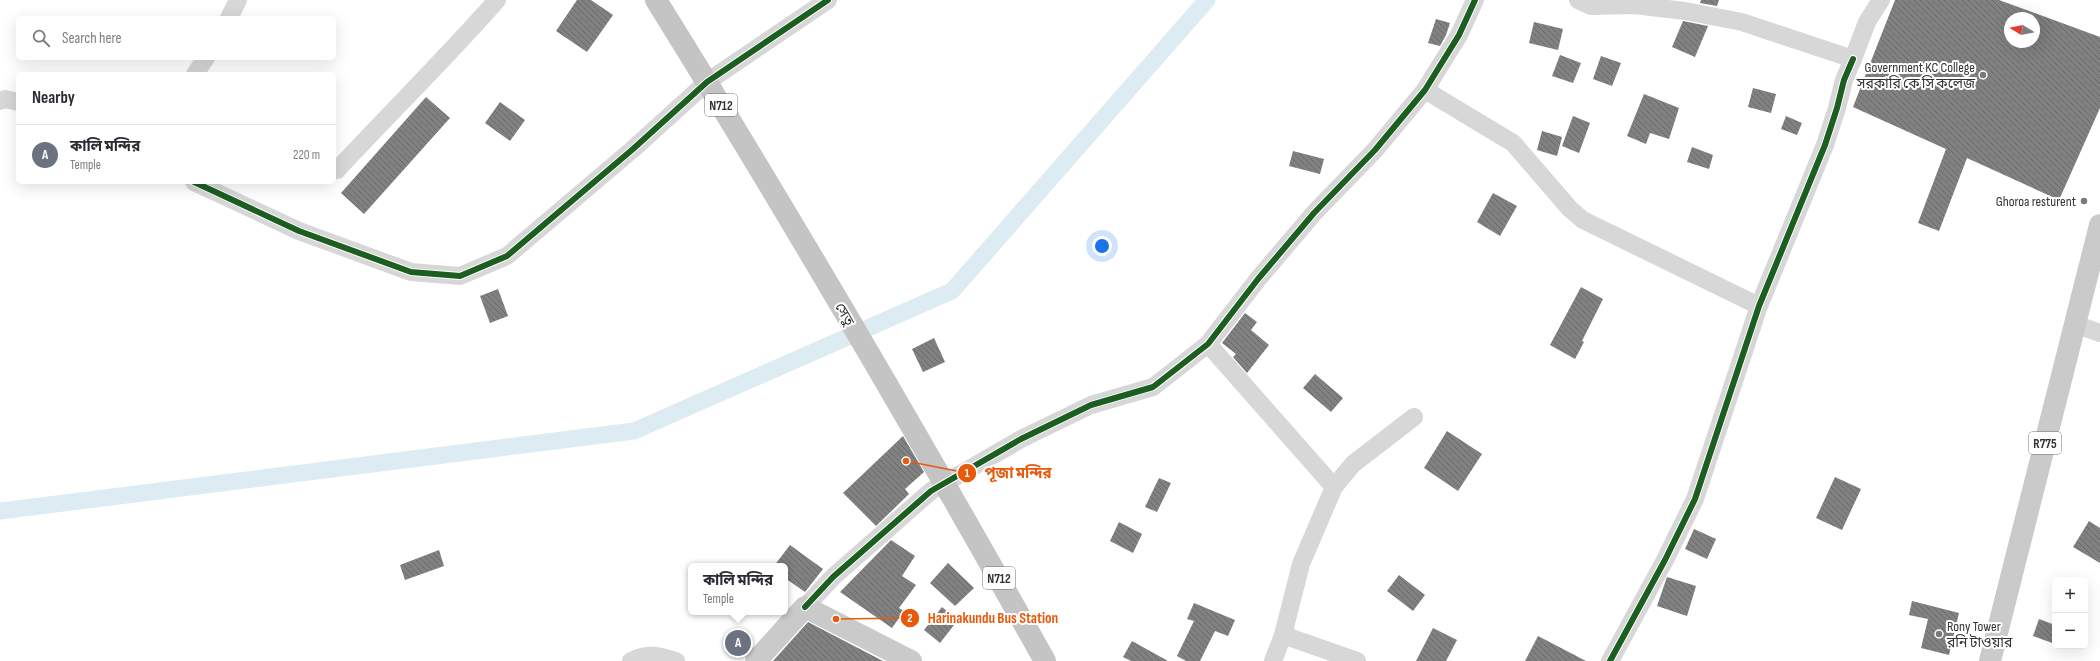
<!DOCTYPE html>
<html lang="en">
<head>
<meta charset="utf-8">
<style>
	body { margin:0; font-family:"Sofia Sans Condensed","Noto Sans Bengali",sans-serif; background:#f7f7f7; color:#2b2b33 }
	.controls { position:absolute; right:12px; bottom:12px; display:grid; overflow:hidden; border-radius:6px; box-shadow:0 4px 16px #0002 }
	.controls button { width:36px; height:36px; display:grid; place-items:center; padding:0; border:0; border-bottom:1px solid #e1e1e2; background:#fff; color:#2b2b33; font:20px sans-serif }
	.compass { position:absolute; left:2004px; top:12px; width:36px; height:36px; border-radius:50%; background:#fff; box-shadow:0 4px 16px #0002; rotate:280deg }
	.you { position:absolute; left:1102px; top:246px; width:14px; height:14px; margin:-10px; border:3px solid #fff; border-radius:50%; background:#1a73e8; box-shadow:0 0 0 6px #1a73e833 }
	.badge { display:grid; place-items:center; width:26px; height:26px; border-radius:50%; background:#7a7a7a; color:#fff; font-size:13px; font-weight:700 }
	.pin { position:absolute; translate:-50% -50%; border:2px solid #fff; box-shadow:0 1px 4px #0006 }
	.popup { position:absolute; left:688px; top:563px; width:100px; height:52px; box-sizing:border-box; display:grid; place-content:center; border-radius:6px; background:#fff; filter:drop-shadow(0 1px 3px #0005); font-size:13px; white-space:nowrap; color:#7c7c81 }
	.popup b { font-size:15px; color:#2b2b33 }
	.popup::after { content:''; position:absolute; left:50%; top:100%; margin-left:-8px; border:8px solid transparent; border-top-color:#fff }
	.list { margin:0; padding:0; list-style:none }
	h2 { display:flex; justify-content:space-between; align-items:center; height:52px; margin:0; padding:0 16px; font-size:17px }
	h2 small { font-size:13px; font-weight:400; color:#7c7c81 }
	.list li { display:grid; grid-template-columns:26px 1fr auto; gap:12px; align-items:center; box-sizing:border-box; height:60px; padding:0 16px; border-top:1px solid #e1e1e2 }
	.list b { display:block; font-size:15px; white-space:nowrap }
	.list p { margin:0; font-size:13px; white-space:nowrap; color:#7c7c81 }
	.list em { font-size:13px; font-style:normal; color:#7c7c81 }
	.icon { flex:none; width:22px; height:22px; fill:none; stroke:currentColor; stroke-width:2; stroke-linecap:round; stroke-linejoin:round }
	.map { position:relative; flex:none; width:2100px; height:661px; overflow:hidden }
	.search { position:absolute; background:#fff; box-shadow:0 4px 16px #0002; left:16px; top:16px; width:320px; height:44px; display:flex; align-items:center; gap:10px; box-sizing:border-box; padding:0 14px; border-radius:6px; color:#7c7c81; font-size:15px }
	.panel { position:absolute; background:#fff; box-shadow:0 4px 16px #0002; left:16px; top:72px; width:320px; height:112px; border-radius:6px }
	.map>svg:first-child { display:block }
</style>
</head>
<body>
<div class="map">
<svg width="2100" height="661" viewBox="0 0 2100 661">
	<defs>
		<pattern id="building-back-hatch" width="6" height="6" patternUnits="userSpaceOnUse"><rect width="6" height="6" fill="#818181"/><path d="M-1 5l2 2M0 0l6 6M5-1l2 2" fill="none" stroke="#6a6a6a"/></pattern>
	</defs>
	<rect width="100%" height="100%" fill="#fff"/>
	<g fill="none" stroke-linecap="round" stroke-linejoin="round">
		<polyline stroke="#ddebf3" stroke-width="17" points="0,511 634,431 952,291 1207,0"/>
	</g>
	<g fill="url(#building-back-hatch)" fill-rule="evenodd">
		<polygon points="577,0 591,0 613,15 587,52 556,31"/>
		<polygon points="1701,0 1719,0 1717,6 1700,3"/>
		<path d="M1895 0H1999L2100 37V108L2059 200 1967 158 1939 231 1918 223 1946 149 1853 107ZM2010 18H2034V42H2010Z"/>
		<polygon points="1436,19 1450,23 1446,35 1440,46 1428,43"/>
		<polygon points="1683,21 1708,26 1695,57 1672,47"/>
		<polygon points="1534,22 1563,29 1558,50 1529,43"/>
		<polygon points="1560,55 1581,63 1573,83 1552,76"/>
		<polygon points="1601,56 1621,63 1612,86 1593,79"/>
		<polygon points="1753,88 1776,94 1771,113 1748,107"/>
		<polygon points="1644,94 1679,108 1669,139 1650,133 1646,144 1627,136"/>
		<polygon points="426,97 450,118 364,214 341,193"/>
		<polygon points="500,102 525,120 510,141 485,123"/>
		<polygon points="1573,116 1590,123 1579,153 1562,146"/>
		<polygon points="1786,116 1802,123 1797,135 1781,129"/>
		<polygon points="1542,131 1562,137 1557,156 1537,150"/>
		<polygon points="1692,147 1713,155 1709,169 1687,162"/>
		<polygon points="1293,151 1324,159 1320,174 1289,166"/>
		<polygon points="1493,193 1517,206 1500,236 1477,222"/>
		<polygon points="1581,287 1603,299 1582,341 1584,342 1575,359 1550,345"/>
		<polygon points="498,289 508,316 490,323 480,296"/>
		<polygon points="1245,313 1257,322 1251,330 1269,345 1247,373 1233,357 1236,354 1222,343"/>
		<polygon points="934,338 945,362 923,372 912,349"/>
		<polygon points="1315,374 1343,398 1331,412 1303,388"/>
		<polygon points="1447,431 1482,454 1458,491 1424,468"/>
		<polygon points="903,436 924,472 905,489 909,494 876,526 843,493"/>
		<polygon points="1835,477 1861,489 1842,530 1816,518"/>
		<polygon points="1159,478 1171,483 1157,512 1145,507"/>
		<polygon points="2089,521 2100,528 2100,563 2073,547"/>
		<polygon points="1119,522 1142,534 1133,553 1110,541"/>
		<polygon points="1694,529 1716,539 1707,559 1685,549"/>
		<polygon points="891,540 915,556 902,576 916,585 899,608 904,611 892,628 840,592"/>
		<polygon points="790,545 823,569 805,592 785,578 785,566 774,566"/>
		<polygon points="439,550 444,566 405,580 400,565"/>
		<polygon points="948,563 974,588 955,606 930,583"/>
		<polygon points="1399,575 1425,595 1413,611 1387,591"/>
		<polygon points="1667,577 1696,586 1687,616 1657,606"/>
		<polygon points="1912,601 1959,613 1949,655 1921,648 1928,619 1909,615"/>
		<polygon points="1194,603 1235,620 1228,636 1215,631 1200,661 1186,661 1177,656 1194,621 1187,619"/>
		<polygon points="942,607 958,620 940,643 924,630"/>
		<polygon points="2039,619 2055,625 2055,644 2033,636"/>
		<polygon points="808,622 883,661 773,661"/>
		<polygon points="1433,628 1457,640 1446,661 1416,661"/>
		<polygon points="1538,636 1586,661 1525,661"/>
		<polygon points="1132,641 1168,661 1131,661 1123,657"/>
	</g>
	<g fill="none" stroke-linecap="round" stroke-linejoin="round">
		<g stroke="#d7d7d7" stroke-width="18">
			<polyline points="1578,0 1591,6 1634,5 1685,11 1742,22 1853,59 1867,22 1881,0"/>
			<polyline points="229,18 238,0"/>
			<polyline points="195,74 206,58"/>
			<polyline points="1425,90 1513,143 1570,209 1583,220 1759,306"/>
			<polyline points="0,101 5,99 18,102"/>
			<path d="M337 170C390 113 446 58 497 0"/>
			<polyline points="194,182 299,231 411,272 460,276 507,256 633,149 707,82 828,0"/>
			<polyline points="2086,328 2100,333"/>
			<polyline points="1208,344 1334,487"/>
			<polyline points="805,607 833,577 931,491 1021,439 1091,405 1153,387 1208,344 1258,279 1314,213 1375,150 1425,90 1459,35 1475,0"/>
			<polyline points="1283,635 1357,661"/>
			<path d="M631 661C647 652 660 656 676 661"/>
			<polyline points="1273,661 1283,635 1301,564 1334,487 1353,464 1414,417"/>
			<polyline points="1610,661 1665,560 1695,499 1759,306 1825,145 1837,108 1844,80 1853,59"/>
		</g>
		<g stroke="#cacaca" stroke-width="22">
			<polyline points="756,661 805,607 911,661"/>
			<polyline points="1990,661 2100,225"/>
		</g>
		<path stroke="#c4c4c4" stroke-width="22" d="M656 0C791 217 920 438 1045 661"/>
		<defs>
			<g id="cycleway">
				<polyline points="194,182 299,231 411,272 460,276 507,256 633,149 707,82 828,0"/>
				<polyline points="805,607 833,577 931,491 1021,439 1091,405 1153,387 1208,344 1258,279 1314,213 1375,150 1425,90 1459,35 1475,0"/>
				<polyline points="1610,661 1665,560 1695,499 1759,306 1825,145 1837,108 1844,80 1853,59"/>
			</g>
		</defs>
		<use href="#cycleway" stroke="#fff" stroke-width="8"/>
		<use href="#cycleway" stroke="#1b5e20" stroke-width="6"/>
	</g>
	<g fill="#7a7a7a" stroke="#fff" stroke-width="1.5">
		<circle cx="1983" cy="75" r="4"/>
		<circle cx="2084" cy="201" r="4"/>
		<circle cx="1939" cy="634" r="4"/>
	</g>
	<g text-anchor="middle" stroke-width="4" stroke-linejoin="round" paint-order="stroke">
		<g fill="#fff" stroke="#707070" stroke-width="1">
			<rect x="705" y="94" width="32" height="22" rx="3"/>
			<rect x="2029" y="432" width="32" height="22" rx="3"/>
			<rect x="983" y="567" width="32" height="22" rx="3"/>
		</g>
		<g font-size="13" font-weight="bold" fill="#333">
			<text x="721" y="110">N712</text>
			<text x="2045" y="448">R775</text>
			<text x="999" y="583">N712</text>
		</g>
		<g font-size="14" fill="#333" stroke="#fff" text-anchor="end">
			<text x="1975" y="72">Government KC College<tspan x="1975" dy="16">সরকারি কে সি কলেজ</tspan></text>
			<text x="2076" y="206">Ghoroa resturent</text>
			<text x="1947" y="631" text-anchor="start">Rony Tower<tspan x="1947" dy="16">রনি টাওয়ার</tspan></text>
		</g>
		<g font-size="14" fill="#333" stroke="#fff">
			<text transform="translate(845 314) rotate(60)" y="5">সেতু</text>
		</g>
	</g>
	<path fill="none" stroke="#e8590c" stroke-width="1.5" d="M906 461L967 473M836 619L910 618"/>
	<g fill="#e8590c" stroke="#fff" stroke-width="1.5">
		<circle cx="906" cy="461" r="4"/>
		<circle cx="836" cy="619" r="4"/>
		<circle cx="967" cy="473" r="10"/>
		<circle cx="910" cy="618" r="10"/>
	</g>
	<g font-size="12" text-anchor="middle" font-weight="bold" fill="#fff">
		<text x="967" y="477">1</text>
		<text x="910" y="622">2</text>
	</g>
	<g font-size="15" text-anchor="middle" font-weight="bold" fill="#e8590c" stroke="#fff" stroke-width="4" stroke-linejoin="round" paint-order="stroke">
		<text x="1018" y="478">পূজা মন্দির</text>
		<text x="993" y="623">Harinakundu Bus Station</text>
	</g>
</svg>
<div class="controls">
<button>+</button>
<button>−</button>
</div>
<svg class="compass" viewBox="-18 -18 36 36"><path d="M0-13l5 13h-10z" fill="#e53935"/><path d="M0 13l5-13h-10z" fill="#7c7c81"/></svg>
<div class="you"></div>
<div class="pin badge" style="left:738px;top:643px;background:#6b7280">A</div>
<div class="popup"><b>কালি মন্দির</b>Temple</div>
<div class="search"><svg class="icon" aria-label="search" viewBox="0 0 24 24"><circle cx="10" cy="10" r="6"/><path d="M15 15l6 6"/></svg>Search here</div>
<section class="panel">
<h2>Nearby<small></small></h2>
<ul class="list">
<li><span class="badge" style="background:#6b7280">A</span><div><b>কালি মন্দির</b><p>Temple</p></div><em>220 m</em></li>
</ul>
</section>
</div>
</body>
</html>
